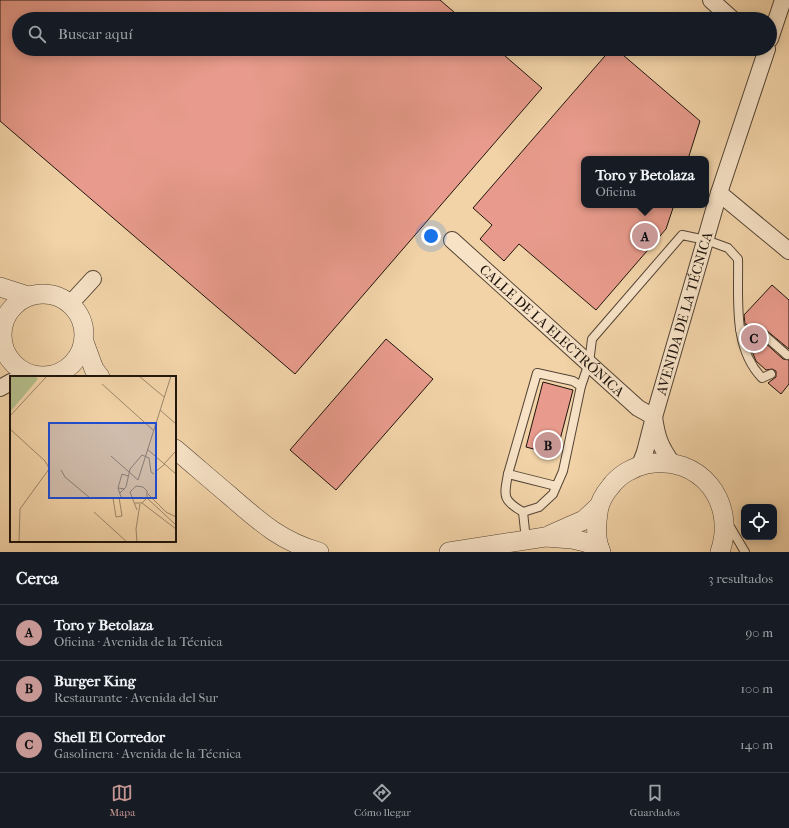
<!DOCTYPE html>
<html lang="es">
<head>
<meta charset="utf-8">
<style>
	body { margin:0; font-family:"IM FELL French Canon",serif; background:#20242c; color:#f1f3f6 }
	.controls { position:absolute; right:12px; bottom:12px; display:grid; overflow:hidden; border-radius:8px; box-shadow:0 2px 10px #0003 }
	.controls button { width:36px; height:36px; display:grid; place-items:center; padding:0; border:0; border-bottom:1px solid #363941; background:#171b24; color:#f1f3f6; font:20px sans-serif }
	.you { position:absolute; left:431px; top:236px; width:14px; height:14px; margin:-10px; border:3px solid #fff; border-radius:50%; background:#1a73e8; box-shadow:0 0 0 6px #1a73e833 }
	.badge { display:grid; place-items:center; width:26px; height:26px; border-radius:50%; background:#c59692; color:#111; font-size:13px; font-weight:700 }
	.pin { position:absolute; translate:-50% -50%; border:2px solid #fff; box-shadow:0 1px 4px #0006 }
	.popup { position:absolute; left:581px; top:156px; width:128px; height:52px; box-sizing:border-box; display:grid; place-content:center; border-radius:8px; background:#171b24; filter:drop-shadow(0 1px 3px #0005); font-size:13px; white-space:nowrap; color:#9ea1a6 }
	.popup b { font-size:15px; color:#f1f3f6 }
	.popup::after { content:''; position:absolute; left:50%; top:100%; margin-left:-8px; border:8px solid transparent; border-top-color:#171b24 }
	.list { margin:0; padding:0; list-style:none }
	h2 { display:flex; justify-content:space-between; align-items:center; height:52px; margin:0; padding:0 16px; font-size:17px }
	h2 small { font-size:13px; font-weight:400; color:#9ea1a6 }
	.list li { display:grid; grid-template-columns:26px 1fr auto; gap:12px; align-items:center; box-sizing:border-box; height:56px; padding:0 16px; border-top:1px solid #363941 }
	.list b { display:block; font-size:15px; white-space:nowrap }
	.list p { margin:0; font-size:13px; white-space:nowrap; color:#9ea1a6 }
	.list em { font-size:13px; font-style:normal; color:#9ea1a6 }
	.icon { flex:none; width:22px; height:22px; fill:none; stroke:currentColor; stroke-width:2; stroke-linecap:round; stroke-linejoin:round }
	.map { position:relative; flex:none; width:789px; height:552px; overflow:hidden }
	.search { position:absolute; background:#171b24; box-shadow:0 2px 10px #0003; left:12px; right:12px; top:12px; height:44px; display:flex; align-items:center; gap:10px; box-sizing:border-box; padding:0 14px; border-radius:22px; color:#9ea1a6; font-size:15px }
	.sheet { height:220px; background:#171b24 }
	nav { display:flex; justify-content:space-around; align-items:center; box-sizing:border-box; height:56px; border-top:1px solid #363941; background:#171b24; font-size:11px; color:#9ea1a6 }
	nav a { display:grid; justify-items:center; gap:2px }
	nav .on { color:#c59692 }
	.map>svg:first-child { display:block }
</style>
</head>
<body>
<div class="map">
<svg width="789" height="552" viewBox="0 0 789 552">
	<rect width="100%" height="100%" fill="#f2d3a8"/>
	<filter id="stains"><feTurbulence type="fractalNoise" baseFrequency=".005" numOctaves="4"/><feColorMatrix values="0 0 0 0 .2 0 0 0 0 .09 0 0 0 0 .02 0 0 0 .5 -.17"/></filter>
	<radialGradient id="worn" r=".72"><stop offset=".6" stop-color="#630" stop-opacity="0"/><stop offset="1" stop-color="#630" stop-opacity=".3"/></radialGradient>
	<g fill="#e89b8c" stroke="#1e140d">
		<polygon points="0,0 440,0 462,19 19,19 19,49 497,49 542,88 295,374 0,121"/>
		<polygon points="611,49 616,49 700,121 688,159 584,159 584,205 674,205 666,229 596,310 519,244 504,261 480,239 492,225 473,208"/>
		<polygon points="772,285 789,300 789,349 766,330 745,324 744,315"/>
		<polygon points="386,339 433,379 336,490 290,450"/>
		<polygon points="762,340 783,359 789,360 789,384 781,394 768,383 776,377 776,371 772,369 766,370 756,361 752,351"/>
		<polygon points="543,382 573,390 556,455 526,447"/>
	</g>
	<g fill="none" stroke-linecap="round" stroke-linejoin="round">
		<defs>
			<g id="service">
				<polyline points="740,329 763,334 787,355"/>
				<polyline points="508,474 537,373 573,381 581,386"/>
				<path d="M556 486 508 474C504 496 502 500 523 512L539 507 553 494 563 471 581 386 589 363 592 339 682 235 706 240 728 248 738 259C739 298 732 347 762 378L771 374"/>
				<polyline points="523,512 526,540"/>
				<polyline points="729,525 745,552"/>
			</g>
			<g id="minor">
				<polyline points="711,0 732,19"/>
				<polyline points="770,39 783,0"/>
				<polyline points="719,193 789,251"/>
				<path id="s1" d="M452 240 638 408 654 417 719 193 767 49"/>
				<polyline points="70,304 93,279"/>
				<polyline points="0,341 1,337"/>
				<polyline points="29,377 34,376"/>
				<polyline points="0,388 11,382"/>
				<path d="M640 465 645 452 654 417C657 438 660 446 672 463"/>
			</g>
			<g id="tertiary">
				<polyline points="0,287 28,296"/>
				<circle cx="43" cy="335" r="41"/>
				<polyline points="84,342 94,369 100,377"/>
				<path d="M175 449C193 464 211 480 229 495 259 521 280 541 319 552"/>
				<polyline points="550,535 584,520 598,507"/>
				<polyline points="449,552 545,537 572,539 585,542 599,547"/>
				<path d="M601 552C595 540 596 526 598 513 599 503 604 494 611 486 619 475 633 467 647 464 700 454 737 502 720 552"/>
			</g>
		</defs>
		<use href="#service" stroke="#534434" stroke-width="10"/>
		<use href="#minor" stroke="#534434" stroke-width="18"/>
		<use href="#tertiary" stroke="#534434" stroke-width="20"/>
		<use href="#service" stroke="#f7e2c6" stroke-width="8"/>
		<use href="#minor" stroke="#f7e2c6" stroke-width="16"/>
		<use href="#tertiary" stroke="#f7e2c6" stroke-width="19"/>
	</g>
	<g text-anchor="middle" stroke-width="3" stroke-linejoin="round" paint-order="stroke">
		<g font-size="14" fill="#1e140d" stroke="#f7e2c6">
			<text dy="5" stroke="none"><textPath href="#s1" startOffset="377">AVENIDA DE LA TÉCNICA</textPath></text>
			<text dy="5" stroke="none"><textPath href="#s1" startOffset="135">CALLE DE LA ELECTRÓNICA</textPath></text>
		</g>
	</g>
	<g transform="translate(10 376)">
		<rect width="166" height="166" fill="#f2d3a8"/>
		<path d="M0 0H25L28 3 0 36Z" fill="#b5be8b"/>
		<path fill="none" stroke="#9d876a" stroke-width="1" d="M129 0 154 21M92 8 143 54M150 34 166 48M0 40 37 0M0 53 35 85 39 92M137 73 166 98M101 80 128 104 161 0M154 88 166 75M51 94 55 101 80 122H121M145 96 155 88M108 112 112 98 118 100M110 117 116 111 120 93 132 79 139 82 141 96 144 98M138 118 156 136 166 141M111 121 108 112 115 113M103 122 106 141 112 140 109 121M137 122 166 149M125 127H132L137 122V115L133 111 126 110 120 116 127 134M132 127 166 153M84 136 117 166M9 166 10 133 39 93M127 166 126 153 130 128"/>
		<path fill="#1d4ed8" fill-opacity="0.15" stroke="#1d4ed8" stroke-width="2" d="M39 47H146V122H39Z"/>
		<rect width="166" height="166" fill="none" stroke="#1e140d" stroke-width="2"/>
	</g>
	<rect width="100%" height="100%" filter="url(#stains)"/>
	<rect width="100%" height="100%" fill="url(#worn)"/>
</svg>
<div class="controls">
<button><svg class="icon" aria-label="locate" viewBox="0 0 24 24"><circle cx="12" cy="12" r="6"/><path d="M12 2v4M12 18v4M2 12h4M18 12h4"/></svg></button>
</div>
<div class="you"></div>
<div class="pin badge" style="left:645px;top:236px">A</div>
<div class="popup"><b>Toro y Betolaza</b>Oficina</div>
<div class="pin badge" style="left:548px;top:445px">B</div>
<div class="pin badge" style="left:754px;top:338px">C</div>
<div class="search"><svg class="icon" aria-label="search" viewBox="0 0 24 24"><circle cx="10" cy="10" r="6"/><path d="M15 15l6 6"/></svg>Buscar aquí</div>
</div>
<section class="sheet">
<h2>Cerca<small>3 resultados</small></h2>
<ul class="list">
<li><span class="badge">A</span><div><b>Toro y Betolaza</b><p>Oficina · Avenida de la Técnica</p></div><em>90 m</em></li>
<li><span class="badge">B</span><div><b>Burger King</b><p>Restaurante · Avenida del Sur</p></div><em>100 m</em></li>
<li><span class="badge">C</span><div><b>Shell El Corredor</b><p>Gasolinera · Avenida de la Técnica</p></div><em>140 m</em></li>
</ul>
</section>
<nav>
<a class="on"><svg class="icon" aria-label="map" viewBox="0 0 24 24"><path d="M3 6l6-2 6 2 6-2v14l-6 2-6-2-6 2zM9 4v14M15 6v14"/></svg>Mapa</a>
<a><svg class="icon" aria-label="directions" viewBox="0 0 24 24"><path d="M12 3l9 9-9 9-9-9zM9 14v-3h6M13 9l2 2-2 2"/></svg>Cómo llegar</a>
<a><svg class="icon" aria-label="saved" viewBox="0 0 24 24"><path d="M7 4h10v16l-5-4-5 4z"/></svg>Guardados</a>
</nav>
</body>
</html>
